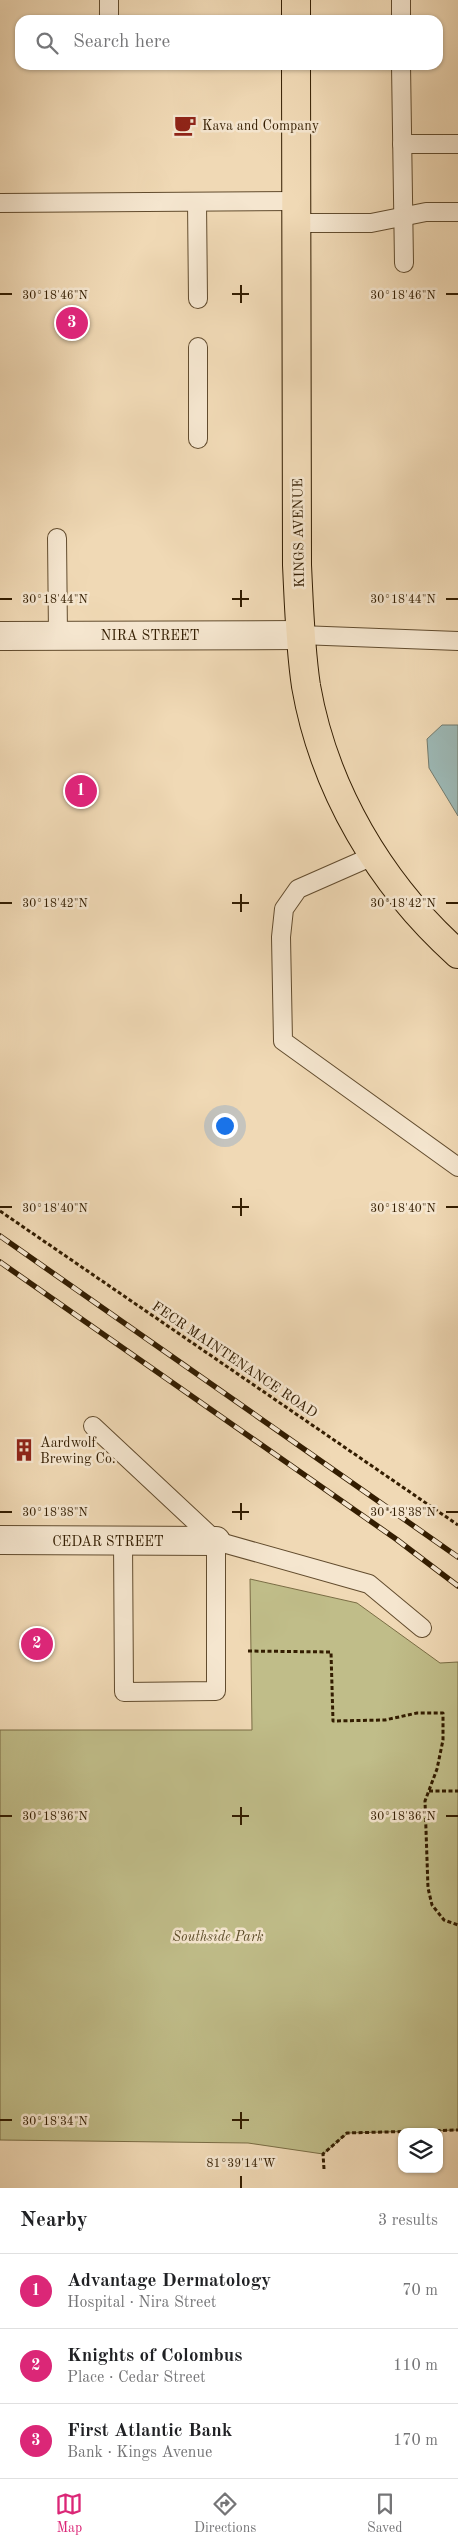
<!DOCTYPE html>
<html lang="en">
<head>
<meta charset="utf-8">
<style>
	body { margin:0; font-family:"Old Standard TT",serif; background:#f2f2f2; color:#202124 }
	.controls { position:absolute; right:15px; bottom:15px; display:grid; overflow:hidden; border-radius:10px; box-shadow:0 1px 4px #0004 }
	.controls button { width:45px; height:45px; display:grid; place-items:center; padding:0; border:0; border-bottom:1px solid #e0e0e0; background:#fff; color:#202124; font:25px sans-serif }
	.you { position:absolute; left:224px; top:1125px; width:18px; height:18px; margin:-12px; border:4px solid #fff; border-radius:50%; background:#1a73e8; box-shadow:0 0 0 8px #1a73e833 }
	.badge { display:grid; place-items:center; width:32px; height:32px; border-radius:50%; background:#db2777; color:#fff; font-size:16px; font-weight:700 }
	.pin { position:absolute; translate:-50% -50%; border:2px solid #fff; box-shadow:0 1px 5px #0006 }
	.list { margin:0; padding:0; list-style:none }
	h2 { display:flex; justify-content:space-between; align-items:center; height:65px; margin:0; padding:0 20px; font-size:21px }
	h2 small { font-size:16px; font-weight:400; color:#757577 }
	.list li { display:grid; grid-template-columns:32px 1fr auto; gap:15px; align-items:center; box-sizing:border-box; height:75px; padding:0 20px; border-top:1px solid #e0e0e0 }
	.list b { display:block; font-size:19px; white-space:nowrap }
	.list p { margin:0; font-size:16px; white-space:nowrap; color:#757577 }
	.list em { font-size:16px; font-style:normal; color:#757577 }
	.icon { flex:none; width:28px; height:28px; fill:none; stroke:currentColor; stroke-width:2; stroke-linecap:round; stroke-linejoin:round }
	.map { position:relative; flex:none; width:458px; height:2188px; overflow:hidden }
	.search { position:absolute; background:#fff; box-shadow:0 1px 4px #0004; left:15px; right:15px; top:15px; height:55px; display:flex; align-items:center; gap:12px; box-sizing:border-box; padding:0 18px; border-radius:15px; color:#757577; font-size:19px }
	.sheet { height:290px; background:#fff }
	nav { display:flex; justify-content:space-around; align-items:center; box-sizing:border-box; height:70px; border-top:1px solid #e0e0e0; background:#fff; font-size:14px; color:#757577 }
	nav a { display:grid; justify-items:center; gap:2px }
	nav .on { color:#db2777 }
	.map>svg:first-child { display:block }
</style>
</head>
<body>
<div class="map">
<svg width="458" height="2188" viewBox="0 0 458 2188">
	<rect width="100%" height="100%" fill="#f0d9b5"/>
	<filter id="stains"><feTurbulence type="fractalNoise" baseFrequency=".004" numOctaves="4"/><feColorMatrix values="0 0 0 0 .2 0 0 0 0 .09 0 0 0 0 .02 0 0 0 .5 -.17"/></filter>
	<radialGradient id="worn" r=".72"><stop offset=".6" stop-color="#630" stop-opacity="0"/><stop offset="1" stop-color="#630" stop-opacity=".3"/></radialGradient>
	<polygon fill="#c0bd89" stroke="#7a6d45" points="250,1579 357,1603 440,1663 458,1662 458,2130 348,2133 323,2154 248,2143 0,2140 0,1730 252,1730"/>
	<polygon fill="#9db9b6" stroke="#737b6e" points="442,725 458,725 458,816 429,768 427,739"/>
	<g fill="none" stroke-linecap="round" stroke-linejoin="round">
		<defs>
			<g id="service">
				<polyline points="109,0 109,20"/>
				<polyline points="401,0 401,20"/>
				<polyline points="401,65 404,263"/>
				<polyline points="402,144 458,144"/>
				<polyline points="197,202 198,299"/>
				<polyline points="0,203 296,201"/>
				<polyline points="297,223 371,223 426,212 458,212"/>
				<polyline points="198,347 198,439"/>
				<polyline points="57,538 58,635"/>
				<polyline points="300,635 458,641"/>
				<polyline points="373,856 298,889 284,909 281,937 283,1041 458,1167"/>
				<polyline points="93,1426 216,1541 369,1584 422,1628"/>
				<polyline points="123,1541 124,1692 216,1691 216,1541"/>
			</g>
			<polyline id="minor" points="0,1540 216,1541"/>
			<polyline id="tertiary" points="0,636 300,635"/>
			<g id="primary">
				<polyline points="296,0 296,20"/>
				<path d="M296 65 297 565C299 606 300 646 306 686 324 789 380 884 458 954"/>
			</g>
		</defs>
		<use href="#service" stroke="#624c2e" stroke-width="20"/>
		<use href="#minor" stroke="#624c2e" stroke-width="30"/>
		<use href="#tertiary" stroke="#624c2e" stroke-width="30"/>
		<use href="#primary" stroke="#331d01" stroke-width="30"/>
		<g stroke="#331d01" stroke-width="3" stroke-dasharray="4 2.5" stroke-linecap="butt">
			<polyline points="0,1211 458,1525"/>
			<polyline points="248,1651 331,1652 333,1721 385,1720 417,1713 443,1713 443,1740 437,1769 425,1801 428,1888 432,1905 444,1920 458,1925"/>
			<polyline points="429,1791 458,1791"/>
			<polyline points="324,2169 323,2154 347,2133 458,2130"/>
		</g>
		<use href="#service" stroke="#f5e6cf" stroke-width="18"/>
		<use href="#minor" stroke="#f5e6cf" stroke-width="28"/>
		<use href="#tertiary" stroke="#f5e6cf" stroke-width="28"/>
		<use href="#primary" stroke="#f0d9b5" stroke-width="28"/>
		<defs>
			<g id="rail">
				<polyline points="0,1236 458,1557"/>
				<polyline points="0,1262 396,1539 458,1586"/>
			</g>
		</defs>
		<use href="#rail" stroke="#331d01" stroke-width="5.5"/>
		<use href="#rail" stroke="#f5e6cf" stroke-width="4" stroke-dasharray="11" stroke-linecap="butt"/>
	</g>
	<path fill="none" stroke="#331d01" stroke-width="2" d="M241 285V303M0 294H12M232 294H249M446 294H458M241 590V607M0 599H12M232 599H249M446 599H458M241 894V912M0 903H12M232 903H249M446 903H458M241 1198V1216M0 1207H12M232 1207H249M446 1207H458M241 1503V1520M0 1512H12M232 1512H249M446 1512H458M241 1807V1825M0 1816H12M232 1816H249M446 1816H458M241 2112V2129M0 2120H12M232 2120H249M241 2176V2188"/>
	<defs>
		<symbol id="cafe-bare" viewBox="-9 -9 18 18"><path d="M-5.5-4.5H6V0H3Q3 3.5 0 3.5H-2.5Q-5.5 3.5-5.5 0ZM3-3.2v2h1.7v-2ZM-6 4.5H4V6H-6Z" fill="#8f2418" stroke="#f5e6cf" stroke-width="2.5" paint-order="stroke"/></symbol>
		<symbol id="building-bare" viewBox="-9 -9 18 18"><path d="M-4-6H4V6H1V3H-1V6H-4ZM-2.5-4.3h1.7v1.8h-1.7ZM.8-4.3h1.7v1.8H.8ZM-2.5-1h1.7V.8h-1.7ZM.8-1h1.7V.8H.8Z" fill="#8f2418" stroke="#f5e6cf" stroke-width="2.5" paint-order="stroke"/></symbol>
	</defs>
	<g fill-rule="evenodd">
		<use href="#cafe-bare" x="169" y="109" width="32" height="32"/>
		<use href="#building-bare" x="8" y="1434" width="32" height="32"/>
	</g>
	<g text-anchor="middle" stroke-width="5" stroke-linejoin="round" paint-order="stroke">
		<g font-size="14" fill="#331d01" stroke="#f5e6cf" text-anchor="start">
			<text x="202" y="130">Kava and Company</text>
			<text x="40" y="1447">Aardwolf<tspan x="40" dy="16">Brewing Co.</tspan></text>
		</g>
		<g font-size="14" fill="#331d01" stroke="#f5e6cf">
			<text transform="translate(298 533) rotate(-91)" y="5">KINGS AVENUE</text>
			<text x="150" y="640">NIRA STREET</text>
			<text transform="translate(235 1359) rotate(34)" y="5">FECR MAINTENANCE ROAD</text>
			<text x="108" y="1546">CEDAR STREET</text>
		</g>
		<g font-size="14" font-style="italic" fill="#5d4d2a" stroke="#f5e6cf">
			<text x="218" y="1941">Southside Park</text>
		</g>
	</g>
	<g font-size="12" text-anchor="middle" fill="#331d01" stroke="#f5e6cf" stroke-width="5" stroke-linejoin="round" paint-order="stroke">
		<text x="55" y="299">30°18'46"N</text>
		<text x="403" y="299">30°18'46"N</text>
		<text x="55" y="603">30°18'44"N</text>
		<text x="403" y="603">30°18'44"N</text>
		<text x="55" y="907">30°18'42"N</text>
		<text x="403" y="907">30°18'42"N</text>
		<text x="55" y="1212">30°18'40"N</text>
		<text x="403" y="1212">30°18'40"N</text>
		<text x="55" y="1516">30°18'38"N</text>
		<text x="403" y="1516">30°18'38"N</text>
		<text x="55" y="1820">30°18'36"N</text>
		<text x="403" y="1820">30°18'36"N</text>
		<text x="55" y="2125">30°18'34"N</text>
		<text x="241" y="2167">81°39'14"W</text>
	</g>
	<rect width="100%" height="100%" filter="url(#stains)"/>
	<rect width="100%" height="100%" fill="url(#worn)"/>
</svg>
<div class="controls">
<button><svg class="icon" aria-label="layers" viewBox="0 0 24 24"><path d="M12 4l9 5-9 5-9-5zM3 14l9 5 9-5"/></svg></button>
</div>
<div class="you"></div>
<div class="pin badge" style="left:81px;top:791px">1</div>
<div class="pin badge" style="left:37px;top:1644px">2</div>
<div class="pin badge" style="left:72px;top:323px">3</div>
<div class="search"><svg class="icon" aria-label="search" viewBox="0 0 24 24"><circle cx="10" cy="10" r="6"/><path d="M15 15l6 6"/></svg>Search here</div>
</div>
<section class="sheet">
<h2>Nearby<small>3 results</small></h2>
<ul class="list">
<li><span class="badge">1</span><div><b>Advantage Dermatology</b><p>Hospital · Nira Street</p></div><em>70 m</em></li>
<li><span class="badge">2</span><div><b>Knights of Colombus</b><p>Place · Cedar Street</p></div><em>110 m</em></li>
<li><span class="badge">3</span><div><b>First Atlantic Bank</b><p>Bank · Kings Avenue</p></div><em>170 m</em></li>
</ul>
</section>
<nav>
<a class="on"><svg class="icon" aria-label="map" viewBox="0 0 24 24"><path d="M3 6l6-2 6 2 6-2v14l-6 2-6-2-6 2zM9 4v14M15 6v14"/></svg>Map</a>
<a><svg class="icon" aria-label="directions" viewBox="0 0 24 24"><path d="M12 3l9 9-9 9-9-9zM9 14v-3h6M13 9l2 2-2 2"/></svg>Directions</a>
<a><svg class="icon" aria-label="saved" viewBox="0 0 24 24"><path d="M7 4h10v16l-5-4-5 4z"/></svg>Saved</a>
</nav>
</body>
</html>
